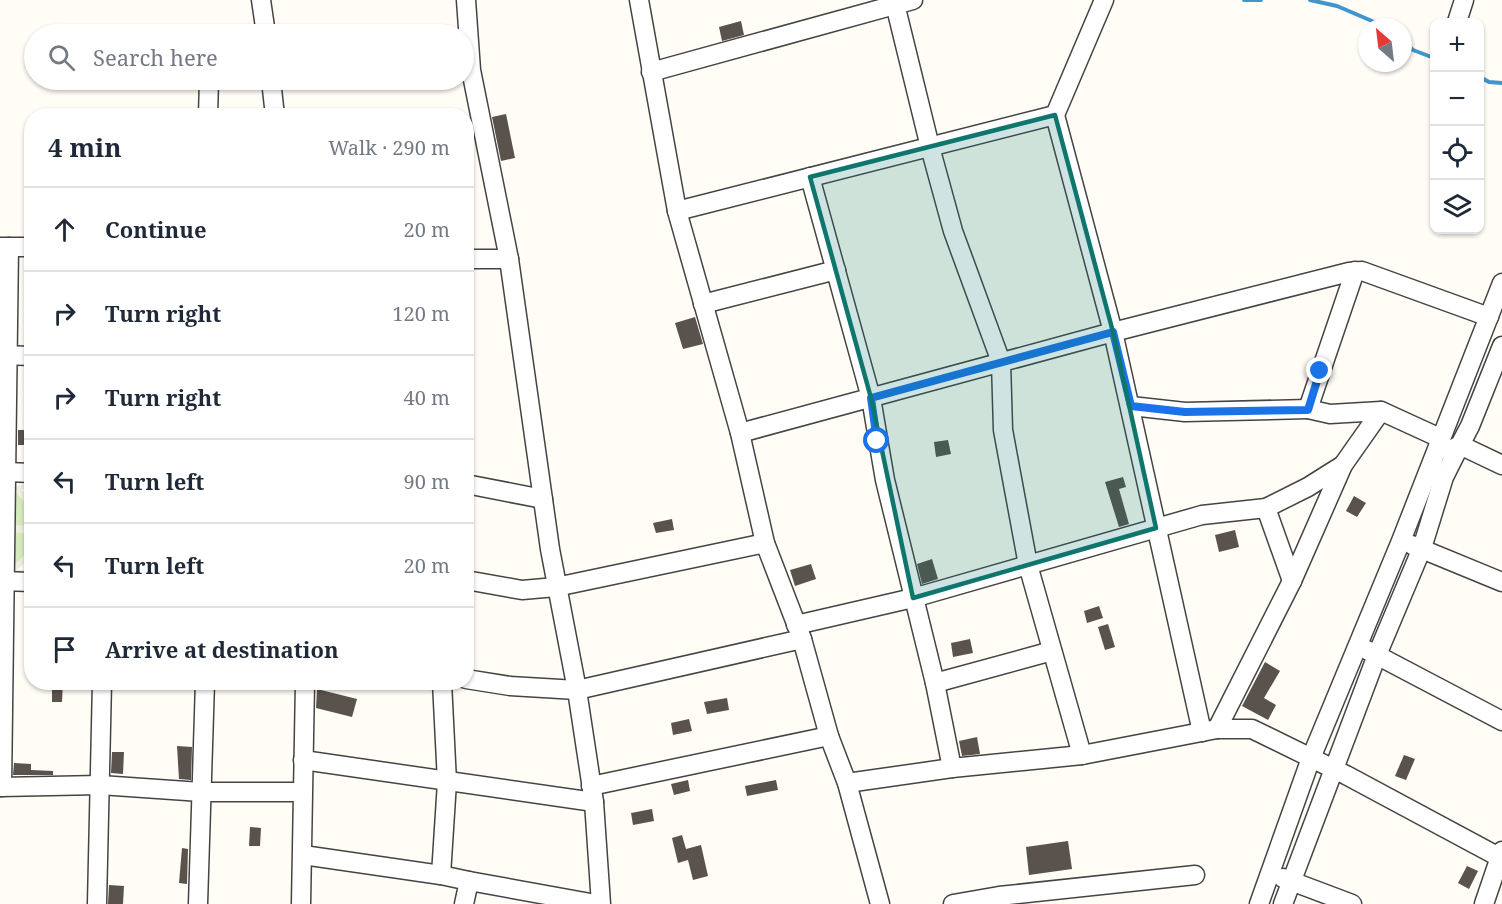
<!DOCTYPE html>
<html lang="en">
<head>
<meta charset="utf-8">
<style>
	body { margin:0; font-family:"Noto Serif",serif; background:#f2f2f3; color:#1f2937 }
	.controls { position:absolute; right:18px; top:18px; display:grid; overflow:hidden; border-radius:12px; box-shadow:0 2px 4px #0004 }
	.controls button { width:54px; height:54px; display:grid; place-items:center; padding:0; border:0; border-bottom:2px solid #e0e1e3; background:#fff; color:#1f2937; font:30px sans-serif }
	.compass { position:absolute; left:1358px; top:18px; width:54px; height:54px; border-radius:50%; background:#fff; box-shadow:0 2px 4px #0004; rotate:332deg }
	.stop { position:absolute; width:18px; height:18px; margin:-14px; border:4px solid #1a73e8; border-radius:50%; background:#fff }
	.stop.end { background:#1a73e8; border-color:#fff; box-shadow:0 2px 6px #0008 }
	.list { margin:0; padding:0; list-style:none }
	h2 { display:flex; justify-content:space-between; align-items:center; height:78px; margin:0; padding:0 24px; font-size:26px }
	h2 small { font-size:20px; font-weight:400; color:#747a83 }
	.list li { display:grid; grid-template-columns:39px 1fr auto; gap:18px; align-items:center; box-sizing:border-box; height:84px; padding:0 24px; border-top:2px solid #e0e1e3 }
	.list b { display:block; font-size:22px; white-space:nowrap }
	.list em { font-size:20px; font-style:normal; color:#747a83 }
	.icon { flex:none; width:33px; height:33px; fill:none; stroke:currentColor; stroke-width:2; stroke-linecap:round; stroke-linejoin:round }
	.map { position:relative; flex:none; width:1502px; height:904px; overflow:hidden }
	.search { position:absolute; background:#fff; box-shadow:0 2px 4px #0004; left:24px; top:24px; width:450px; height:66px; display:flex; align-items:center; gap:15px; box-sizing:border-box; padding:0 21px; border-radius:33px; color:#747a83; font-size:22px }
	.panel { position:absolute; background:#fff; box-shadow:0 2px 4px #0004; left:24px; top:108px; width:450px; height:582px; border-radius:24px }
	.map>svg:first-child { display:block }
</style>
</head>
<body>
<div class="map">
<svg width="1502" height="904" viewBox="0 0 1502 904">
	<rect width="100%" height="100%" fill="#fffdf5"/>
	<g fill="#d5ebbd">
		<polygon points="15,491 31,509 32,526 14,526"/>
		<polygon points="14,532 31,533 31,549 13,567"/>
	</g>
	<polygon fill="#f1ede2" points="19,485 31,486 31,489 21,489 31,501 31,509 15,492 14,525 31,526 32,533 14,532 14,566 31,549 31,557 17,570 31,571 31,574 14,574 9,567 13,490"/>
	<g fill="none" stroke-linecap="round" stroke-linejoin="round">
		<g stroke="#3f96cf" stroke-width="4">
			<polyline points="1244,0 1261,0"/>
			<polyline points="1310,0 1337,6 1386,27"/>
			<polyline points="1403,41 1413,50 1434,58"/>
			<polyline points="1480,77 1489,82 1502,83"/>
		</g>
	</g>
	<g fill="#5a524d">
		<polygon points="741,21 744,35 722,41 719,27"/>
		<polygon points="506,114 515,158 501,161 492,117"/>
		<polygon points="695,317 703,344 683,349 675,323"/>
		<rect x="18" y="430" width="14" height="15"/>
		<polygon points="948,440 951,454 936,457 934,442"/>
		<polygon points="1123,477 1126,487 1119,489 1129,524 1119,527 1105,482"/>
		<polygon points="1354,496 1366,503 1357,517 1346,511"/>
		<polygon points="672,519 674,530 656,533 653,523"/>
		<polygon points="1235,530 1239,547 1219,552 1215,535"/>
		<polygon points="932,559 938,579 922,584 917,564"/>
		<polygon points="811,564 816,579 795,586 790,570"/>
		<polygon points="1099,606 1103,618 1087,623 1084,611"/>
		<polygon points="1108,624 1115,647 1105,650 1098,627"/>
		<polygon points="970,639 973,653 953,657 951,643"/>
		<polygon points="1265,662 1280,671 1264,698 1276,705 1268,720 1242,706"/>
		<polygon points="52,682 63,682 62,702 52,702"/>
		<polygon points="317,689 357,699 352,717 316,708"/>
		<polygon points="727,698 729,710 707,714 704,702"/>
		<polygon points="689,719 692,731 673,735 671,723"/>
		<polygon points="977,737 980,754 962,756 959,741"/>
		<polygon points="177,746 192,747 191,780 179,779"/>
		<polygon points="112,752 124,752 123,774 111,773"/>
		<polygon points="1404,755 1415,759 1406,780 1395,776"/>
		<polygon points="14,763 31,764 31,770 53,771 53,775 13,775"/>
		<polygon points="688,780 690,791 674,795 671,784"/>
		<polygon points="776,780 778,790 747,796 745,786"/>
		<polygon points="652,809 654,821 633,825 631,813"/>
		<polygon points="250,827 261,828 260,846 249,846"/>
		<polygon points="682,835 686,849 701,845 708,876 693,880 688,860 678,863 672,838"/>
		<polygon points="1068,841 1072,869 1029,875 1026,847"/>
		<polygon points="182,848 188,849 187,884 179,883"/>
		<polygon points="1467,866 1478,871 1469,889 1458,883"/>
		<polygon points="109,885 124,886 123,904 108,904"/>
	</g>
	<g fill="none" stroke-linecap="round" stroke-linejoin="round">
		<defs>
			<g id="minor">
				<polyline points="261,0 266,34"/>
				<polyline points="466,0 471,70 509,259 550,549 577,690 594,802 601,904"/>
				<polyline points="639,0 677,211 740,433 765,543 802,639 829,736 847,783 880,904"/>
				<polyline points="894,0 930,147 953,231 1001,362 1003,430 1028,565 1082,755"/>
				<polyline points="1104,0 1055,115 1113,332 1202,732"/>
				<polyline points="1457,22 1464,0"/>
				<polyline points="651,72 913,0"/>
				<polyline points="271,80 275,116"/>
				<polyline points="208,116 209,80"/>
				<polyline points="810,177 871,398 885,480 935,683 952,768"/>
				<polyline points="677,211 1055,115"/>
				<polyline points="0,247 32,247"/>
				<polyline points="466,259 509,259"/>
				<polyline points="1355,271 1308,409 1330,414 1381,411 1440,438"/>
				<polyline points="703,304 836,270"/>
				<polyline points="0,355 32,356"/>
				<polyline points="1131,406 1185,412 1308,409"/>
				<polyline points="740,433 1113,332 1349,272 1362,271 1489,317"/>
				<polyline points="1449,451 1460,445 1470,426 1502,346"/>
				<polyline points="6,472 32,473"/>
				<polyline points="466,484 543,499"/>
				<polyline points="1266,508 1292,581"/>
				<polyline points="1412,545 1502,582"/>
				<polyline points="466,580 522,590 556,587 765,543"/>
				<polyline points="0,581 32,582"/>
				<polyline points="796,625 913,598 1202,515 1266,508 1308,487 1343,465"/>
				<polyline points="1367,650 1502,721"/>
				<polyline points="466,679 510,686 577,690 802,639"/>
				<polyline points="935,683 1052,651"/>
				<polyline points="1217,729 1292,581 1343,465 1381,411"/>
				<polyline points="303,760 594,802"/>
				<polyline points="847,783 952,768 1082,755 1217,729 1252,729 1346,775 1499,857"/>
				<polyline points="591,786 829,736"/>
				<polyline points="0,787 100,785 201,792 302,792"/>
				<polyline points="2,787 9,247"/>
				<polyline points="303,855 441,875 469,881 464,904"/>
				<polyline points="441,875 447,782 442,682"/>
				<polyline points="1283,878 1352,904"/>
				<polyline points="469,881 596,904"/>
				<polyline points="97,904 102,682"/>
				<polyline points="198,904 205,682"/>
				<polyline points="301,904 305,682"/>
				<polyline points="953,904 999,896 1195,875"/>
				<polyline points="1259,904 1311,758 1401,541 1502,283"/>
				<polyline points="1283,904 1377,655 1422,548 1444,477 1460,445 1502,465"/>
				<polyline points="1484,904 1502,851"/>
			</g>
		</defs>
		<use href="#minor" stroke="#444" stroke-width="21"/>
		<use href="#minor" stroke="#fff" stroke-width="18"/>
	</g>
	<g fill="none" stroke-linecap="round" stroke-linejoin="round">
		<polyline stroke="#1a73e8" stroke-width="8" points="877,441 871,398 1113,332 1131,406 1185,412 1308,410 1320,371"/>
	</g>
	<path fill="#0f766e" fill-opacity="0.2" stroke="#0f766e" stroke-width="4.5" stroke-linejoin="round" d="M1055 115 1113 332 1156 528 913 598 871 398 810 177Z"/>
</svg>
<div class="controls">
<button>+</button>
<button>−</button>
<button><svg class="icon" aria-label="locate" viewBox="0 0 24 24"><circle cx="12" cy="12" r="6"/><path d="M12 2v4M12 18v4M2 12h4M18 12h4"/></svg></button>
<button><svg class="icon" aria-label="layers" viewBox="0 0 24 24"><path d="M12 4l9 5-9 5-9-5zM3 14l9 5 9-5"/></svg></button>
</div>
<svg class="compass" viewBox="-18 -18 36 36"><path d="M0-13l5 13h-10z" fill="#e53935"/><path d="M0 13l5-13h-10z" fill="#747a83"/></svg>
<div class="stop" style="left:877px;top:441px"></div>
<div class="stop end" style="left:1320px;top:371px"></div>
<div class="search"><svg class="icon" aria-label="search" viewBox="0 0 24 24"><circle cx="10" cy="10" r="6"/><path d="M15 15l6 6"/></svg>Search here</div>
<section class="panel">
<h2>4 min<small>Walk · 290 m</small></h2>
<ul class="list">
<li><svg class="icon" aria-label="ahead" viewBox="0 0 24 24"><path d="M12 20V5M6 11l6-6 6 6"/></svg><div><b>Continue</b></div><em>20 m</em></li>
<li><svg class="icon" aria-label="right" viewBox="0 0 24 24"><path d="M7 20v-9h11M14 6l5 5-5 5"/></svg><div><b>Turn right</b></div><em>120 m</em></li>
<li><svg class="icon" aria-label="right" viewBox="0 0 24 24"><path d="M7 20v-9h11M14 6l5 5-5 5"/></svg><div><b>Turn right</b></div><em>40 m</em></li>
<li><svg class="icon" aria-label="left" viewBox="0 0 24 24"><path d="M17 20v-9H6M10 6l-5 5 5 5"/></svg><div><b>Turn left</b></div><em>90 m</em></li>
<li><svg class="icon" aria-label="left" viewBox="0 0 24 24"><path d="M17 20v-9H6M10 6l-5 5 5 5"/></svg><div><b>Turn left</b></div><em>20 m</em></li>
<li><svg class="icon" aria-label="arrive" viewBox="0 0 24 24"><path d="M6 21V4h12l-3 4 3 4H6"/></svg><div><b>Arrive at destination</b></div></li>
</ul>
</section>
</div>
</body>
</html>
